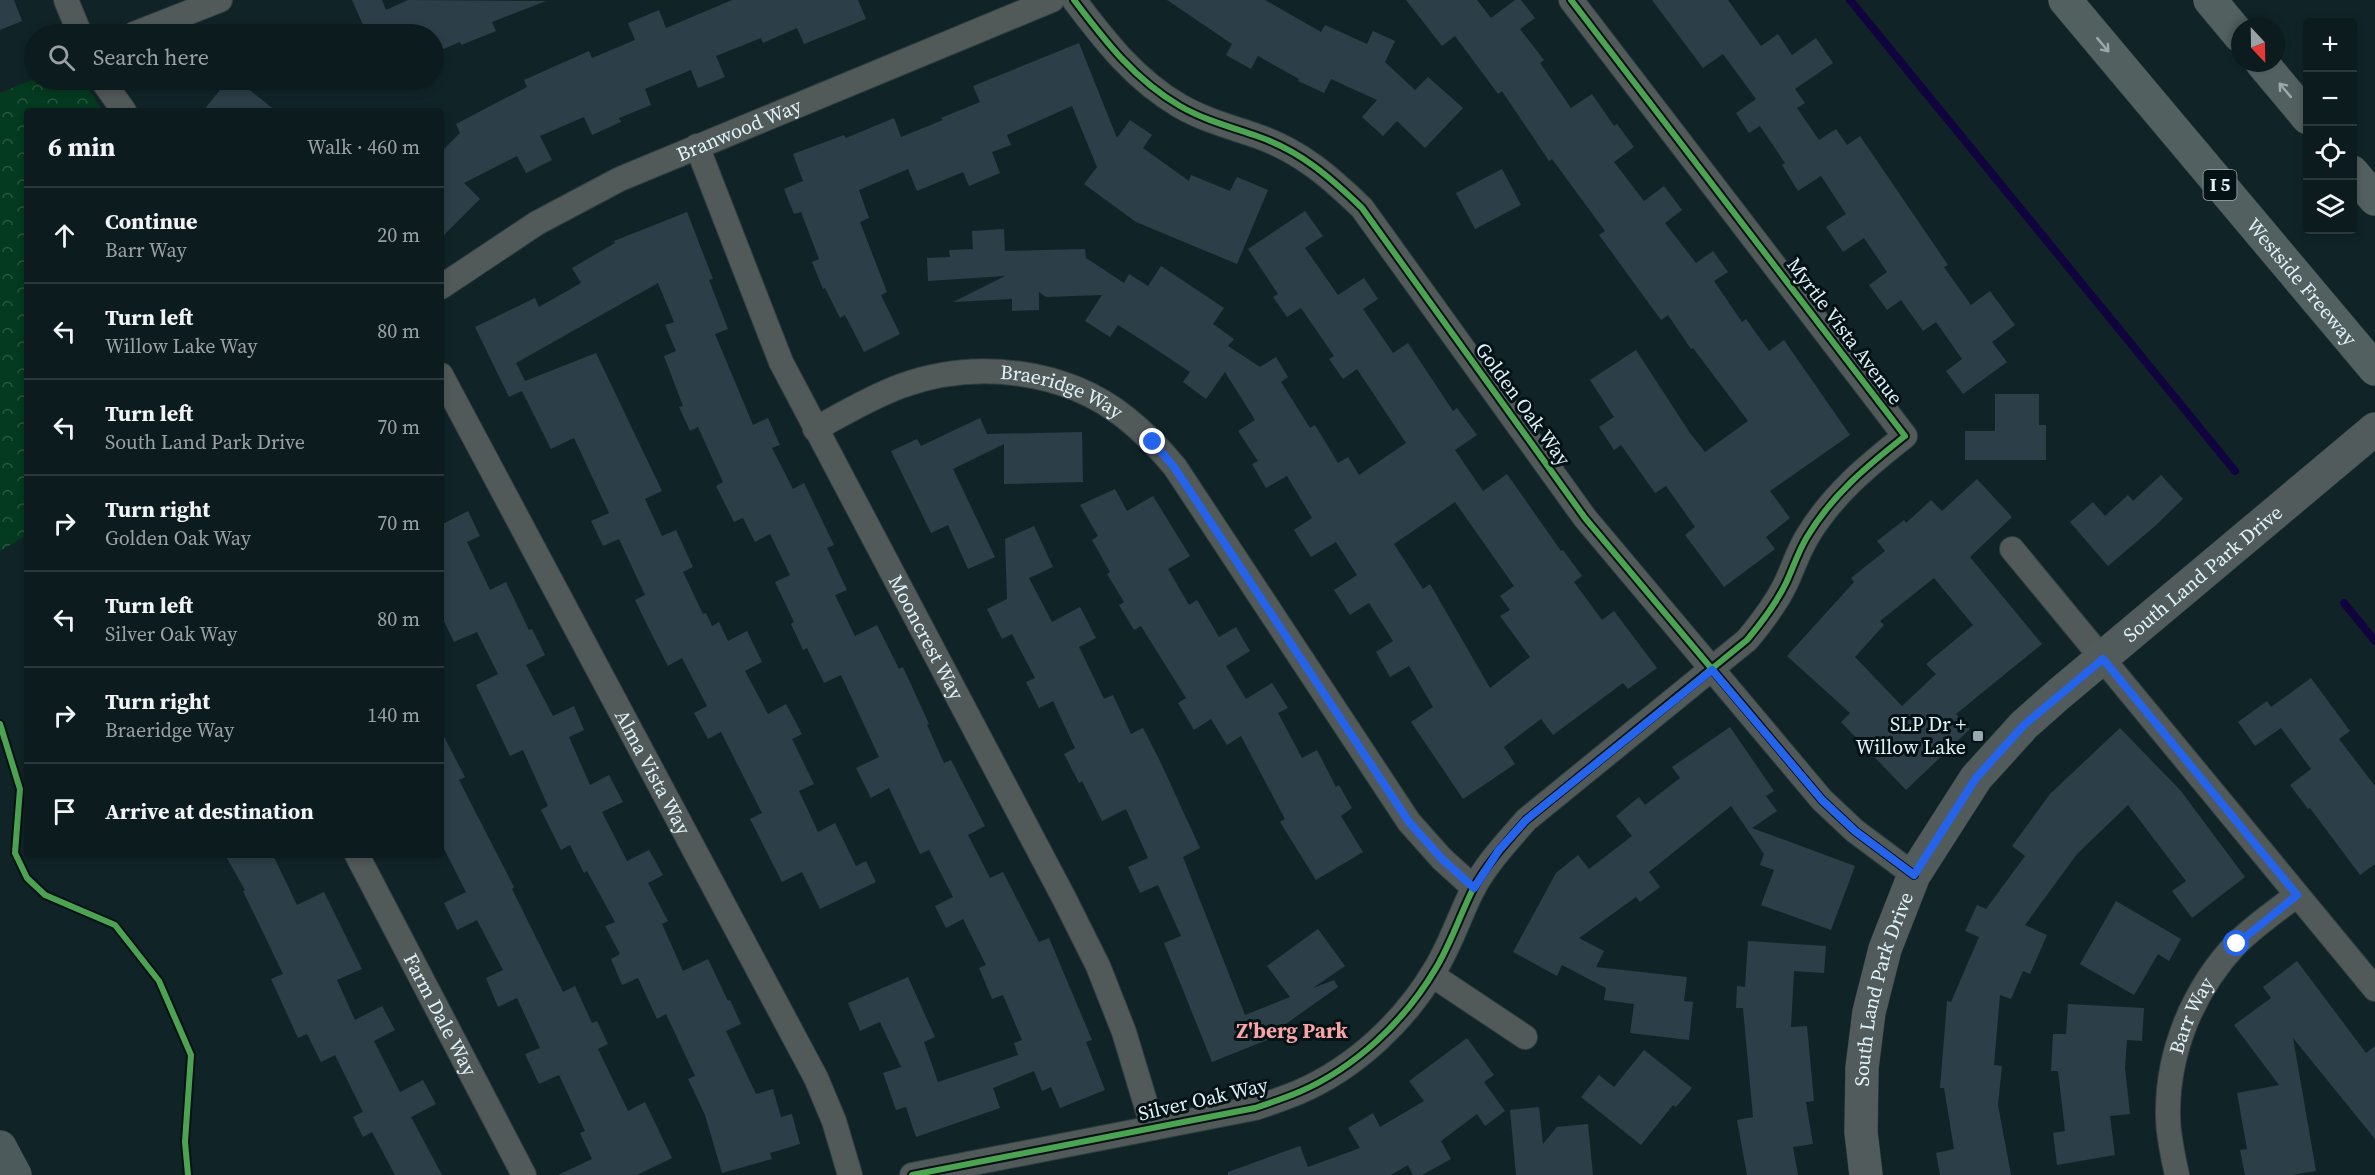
<!DOCTYPE html>
<html lang="en">
<head>
<meta charset="utf-8">
<style>
	body { margin:0; font-family:"Source Serif 4",serif; background:#152427; color:#f1f3f6 }
	.controls { position:absolute; right:18px; top:18px; display:grid; overflow:hidden; border-radius:6px; box-shadow:0 3px 9px #0003 }
	.controls button { width:54px; height:54px; display:grid; place-items:center; padding:0; border:0; border-bottom:2px solid #2c393c; background:#0c1b1e; color:#f1f3f6; font:30px sans-serif }
	.compass { position:absolute; left:2231px; top:18px; width:54px; height:54px; border-radius:50%; background:#0c1b1e; box-shadow:0 3px 9px #0003; rotate:158deg }
	.stop { position:absolute; width:18px; height:18px; margin:-14px; border:4px solid #2563eb; border-radius:50%; background:#fff }
	.stop.end { background:#2563eb; border-color:#fff; box-shadow:0 2px 6px #0008 }
	.list { margin:0; padding:0; list-style:none }
	h2 { display:flex; justify-content:space-between; align-items:center; height:78px; margin:0; padding:0 24px; font-size:26px }
	h2 small { font-size:20px; font-weight:400; color:#9aa1a4 }
	.list li { display:grid; grid-template-columns:39px 1fr auto; gap:18px; align-items:center; box-sizing:border-box; height:96px; padding:0 24px; border-top:2px solid #2c393c }
	.list b { display:block; font-size:22px; white-space:nowrap }
	.list p { margin:0; font-size:20px; white-space:nowrap; color:#9aa1a4 }
	.list em { font-size:20px; font-style:normal; color:#9aa1a4 }
	.icon { flex:none; width:33px; height:33px; fill:none; stroke:currentColor; stroke-width:2; stroke-linecap:round; stroke-linejoin:round }
	.map { position:relative; flex:none; width:2375px; height:1175px; overflow:hidden }
	.search { position:absolute; background:#0c1b1e; box-shadow:0 3px 9px #0003; left:24px; top:24px; width:420px; height:66px; display:flex; align-items:center; gap:15px; box-sizing:border-box; padding:0 21px; border-radius:33px; color:#9aa1a4; font-size:22px }
	.panel { position:absolute; background:#0c1b1e; box-shadow:0 3px 9px #0003; left:24px; top:108px; width:420px; height:750px; border-radius:6px }
	.map>svg:first-child { display:block }
</style>
</head>
<body>
<div class="map">
<svg width="2375" height="1175" viewBox="0 0 2375 1175">
	<defs>
		<pattern id="park-crowns" width="20" height="18" patternUnits="userSpaceOnUse" patternTransform="scale(1.5)"><rect width="20" height="18" fill="#043a1f"/><path d="M2 6a3 3 0 1 1 6 0M12 15a3 3 0 1 1 6 0" fill="none" stroke="#285740"/></pattern>
	</defs>
	<rect width="100%" height="100%" fill="#102428"/>
	<polygon fill="url(#park-crowns)" points="34,79 84,80 102,111 27,111 27,535 0,551 0,93"/>
	<g fill="none" stroke-linecap="round" stroke-linejoin="round">
		<g stroke="#10033e" stroke-width="8">
			<polyline points="1850,0 2235,471"/>
			<polyline points="2344,603 2375,641"/>
		</g>
	</g>
	<g fill="#2c3e48" fill-rule="evenodd">
		<polygon points="0,0 14,0 22,21 0,30"/>
		<polygon points="352,0 382,0 386,10 408,0 546,1 492,22 496,31 461,45 460,42 434,53 434,34 367,34"/>
		<polygon points="732,0 858,0 866,19 804,44 797,28 763,43 761,38 716,56 725,77 698,88 691,70 645,89 651,105 619,118 621,122 592,135 584,117 540,136 552,160 526,173 517,156 464,183 480,199 441,238 441,152 460,133 456,124 527,87 524,80 589,51 592,58 635,40 628,23 659,10 666,28"/>
		<polygon points="1167,0 1265,0 1321,32 1325,25 1367,44 1373,31 1395,41 1385,62 1415,90 1428,77 1463,108 1425,148 1397,121 1383,136 1362,117 1377,100 1331,79 1324,93 1298,81 1299,79 1258,56 1251,69 1226,55 1232,44"/>
		<polygon points="1406,0 1477,0 1491,18 1515,0 1521,0 1535,18 1520,29 1544,60 1540,63 1571,108 1592,94 1614,126 1617,124 1634,147 1614,162 1644,201 1664,186 1682,210 1665,223 1696,263 1713,251 1728,272 1714,281 1742,322 1746,319 1769,351 1784,340 1850,435 1770,491 1790,518 1766,537 1775,549 1724,587 1685,535 1695,527 1666,486 1655,493 1621,445 1614,450 1599,427 1614,417 1590,380 1636,350 1690,433 1705,452 1748,421 1693,348 1691,349 1668,315 1661,320 1599,235 1605,231 1552,159 1549,161 1502,91 1498,94 1455,36 1442,46"/>
		<polygon points="1652,0 1728,0 1761,46 1778,34 1792,55 1816,38 1833,63 1795,89 1805,103 1797,108 1819,140 1836,129 1847,145 1860,136 1948,265 1944,267 1971,305 1990,291 2015,325 1992,342 2007,362 1963,394 1946,371 1962,359 1936,322 1923,331 1901,300 1887,310 1869,285 1887,272 1864,238 1843,252 1826,227 1846,214 1821,176 1798,191 1782,165 1785,163 1760,126 1749,133 1736,113 1756,99 1723,54 1703,68"/>
		<polygon points="1079,43 1117,138 1130,120 1152,135 1143,148 1189,181 1191,175 1230,191 1237,177 1268,190 1237,264 1136,222 1084,184 1097,167 1072,106 1007,135 1011,145 992,152 1000,173 969,186 963,172 917,191 908,169 859,190 869,218 860,222 887,292 881,295 900,334 864,352 845,315 840,318 825,288 823,289 812,262 819,259 801,212 794,214 784,189 803,181 793,154 844,135 846,138 894,118 901,137 943,120 941,118 980,102 973,86"/>
		<polygon points="228,80 237,80 276,111 203,111"/>
		<polygon points="1502,169 1521,205 1475,229 1456,193"/>
		<path d="M1305 211 1323 236 1305 248 1338 295 1364 278 1378 299 1363 309 1393 353 1408 343 1453 411 1457 408 1477 435 1455 450 1483 491 1507 474 1561 551 1563 550 1582 576 1574 582 1602 620 1614 611 1657 668 1628 689 1623 683 1553 735 1541 719 1504 747 1515 764 1463 799 1411 722 1433 707 1409 666 1390 677 1376 652 1393 641 1369 603 1350 615 1334 590 1357 575 1336 542 1311 557 1294 530 1312 518 1287 476 1266 488 1252 464 1258 461 1238 431 1255 420 1225 372 1206 399 1183 382 1190 372 1151 346 1118 325 1110 337 1085 321 1102 295 1046 297 1039 292V310L1012 311V299L953 302 1005 276 928 281 927 258 950 257 949 250 973 249 972 231 1004 229 1005 251 1085 249 1086 258 1124 283 1129 274 1148 286 1161 266 1224 308 1213 324 1234 339 1228 346 1260 367 1276 357 1288 377 1281 382 1310 428 1315 425 1338 463 1348 457 1359 475 1406 443 1357 369 1343 379 1329 359 1334 356 1301 308 1287 317 1273 297 1278 294 1248 249ZM1455 502 1514 586 1500 596 1510 610 1500 616 1530 657 1490 688 1430 584 1423 589 1394 544Z"/>
		<polygon points="687,212 713,279 709,280 728,329 715,334 753,425 768,418 780,445 772,448 793,489 804,483 834,545 827,548 847,590 835,595 855,636 877,625 899,669 903,667 929,724 927,725 944,763 951,760 985,826 968,835 990,878 1003,872 1039,942 1049,938 1092,1040 1086,1042 1105,1090 1060,1108 1051,1087 1042,1091 1034,1071 993,1088 1000,1108 916,1137 906,1107 896,1110 883,1073 901,1067 880,1022 860,1031 848,1003 908,977 935,1037 924,1042 938,1082 1018,1055 1014,1043 1022,1040 1003,995 992,999 979,968 986,965 963,919 946,928 935,906 953,897 929,850 920,854 889,788 871,798 856,768 879,757 841,675 824,683 807,648 803,650 791,624 794,622 775,582 790,575 770,534 755,542 743,518 734,522 716,486 723,482 698,427 690,431 679,407 683,406 664,356 676,351 665,325 674,322 658,283 516,363 525,381 596,353 662,491 645,499 662,536 676,530 693,567 683,572 703,614 706,613 712,626 719,622 728,641 747,631 762,662 745,671 768,714 786,704 802,734 792,739 814,784 799,791 818,832 835,823 856,866 866,861 876,882 820,909 802,872 782,882 750,819 762,813 721,732 708,739 694,713 707,706 682,658 668,666 648,627 635,600 645,595 619,539 603,546 591,521 609,513 574,438 551,449 522,391 509,397 475,327 535,298 539,307 581,283 572,268 615,243 614,241"/>
		<polygon points="1995,394 2039,394 2039,425 2046,425 2046,460 1965,460 1965,431 1995,431"/>
		<polygon points="980,418 987,434 1082,432 1083,482 1004,484 1004,444 953,469 995,557 968,569 948,525 931,533 891,451 917,439 921,446"/>
		<polygon points="2161,475 2183,499 2155,526 2108,566 2070,522 2093,502 2105,516 2128,495 2133,501"/>
		<path d="M1977 479 2012 517 1970 557 2042 644 1956 714 1970 729 1906 790 1841 722 1850 713 1787 656 1854 582 1851 578 1885 551 1877 541 1904 520 1906 523 1931 500 1942 511ZM1934 578 1973 625 1926 664 1936 674 1902 706 1855 657 1884 625 1880 621Z"/>
		<polygon points="1115,489 1127,511 1153,496 1190,556 1168,569 1189,605 1197,600 1219,637 1236,627 1250,651 1226,666 1246,699 1272,683 1288,708 1278,713 1302,758 1317,750 1336,787 1339,785 1352,808 1341,816 1363,852 1316,880 1280,822 1285,819 1241,736 1227,745 1211,719 1194,730 1178,703 1186,698 1141,626 1134,630 1119,605 1124,602 1107,574 1110,572 1092,540 1098,536 1080,505"/>
		<polygon points="468,511 480,536 467,542 490,590 506,582 529,630 532,629 545,655 526,665 553,716 574,706 584,730 569,737 590,785 609,775 623,802 602,812 627,861 649,850 663,875 648,883 668,921 662,924 683,971 708,959 728,1001 730,1000 741,1024 726,1031 756,1094 773,1089 781,1117 792,1114 800,1144 770,1153 772,1159 722,1173 705,1115 688,1079 695,1076 666,1014 657,1019 638,978 622,985 611,959 620,954 605,926 615,922 587,871 584,873 570,845 561,850 541,810 548,806 523,750 510,756 476,685 498,674 477,632 454,642 441,615 441,525"/>
		<polygon points="1034,526 1053,567 1029,578 1052,622 1080,607 1096,638 1079,647 1104,699 1113,695 1131,734 1143,728 1159,759 1200,848 1183,857 1245,1015 1290,997 1267,966 1318,929 1345,966 1313,988 1334,980 1338,987 1280,1028 1282,1034 1212,1062 1164,943 1181,936 1158,885 1140,893 1128,867 1148,858 1126,809 1102,821 1082,781 1079,783 1064,754 1075,748 1053,701 1039,708 1026,682 1035,678 1012,634 1002,639 987,609 1007,599 1005,539"/>
		<polygon points="2311,678 2350,731 2339,739 2375,786 2375,864 2360,875 2310,808 2308,809 2290,785 2311,769 2281,728 2255,746 2238,722 2267,701 2271,707"/>
		<polygon points="1730,727 1774,791 1766,796 1777,811 1752,828 1855,866 1831,930 1761,905 1774,870 1760,865 1764,854 1731,806 1649,872 1660,887 1640,902 1636,897 1579,938 1604,951 1596,967 1687,977 1684,1001 1693,1002 1689,1040 1630,1033 1634,1004 1604,1000 1606,988 1562,965 1557,976 1513,952 1556,873 1578,855 1589,869 1632,836 1616,816 1639,797 1645,805 1680,778 1672,767"/>
		<polygon points="2120,728 2181,791 2245,877 2192,918 2172,891 2186,881 2128,805 2077,854 2025,925 2047,935 2030,974 2023,971 2011,999 2000,995 1994,1065 2002,1066 1998,1105 2011,1175 1940,1175 1936,1153 1954,1149 1944,1088 1940,1088 1947,1001 1951,1002 1979,937 1965,931 1977,905 1986,909 2025,856 2012,846 2050,794"/>
		<polygon points="441,731 465,777 459,780 514,887 512,889 563,992 575,986 592,1023 597,1021 608,1044 598,1049 628,1111 645,1102 672,1158 637,1175 558,1175 592,1159 580,1133 585,1131 559,1075 539,1084 525,1054 540,1048 517,998 498,1007 486,978 503,970 477,920 457,930 444,903 466,892 441,843"/>
		<polygon points="225,855 273,855 297,905 324,892 362,969 337,980 355,1020 382,1006 395,1030 374,1041 400,1092 423,1080 436,1104 411,1117 442,1175 395,1175 372,1132 363,1137 353,1117 363,1112 335,1055 321,1062 307,1034 298,1038 271,979 283,974 243,891 245,890"/>
		<polygon points="2116,901 2181,939 2169,961 2158,954 2134,995 2080,964"/>
		<polygon points="1748,941 1826,946 1824,973 1794,971 1791,1027 1807,1026 1814,1101 1806,1102 1813,1144 1793,1147 1798,1175 1747,1175 1737,1120 1753,1117 1743,1008 1736,1008 1737,986 1745,987"/>
		<polygon points="2297,961 2366,1053 2375,1046 2375,1139 2293,1038 2316,1171 2292,1175 2245,1175 2240,1150 2247,1149 2237,1093 2279,1085 2234,1025 2271,998 2263,987"/>
		<polygon points="2068,1004 2144,1008 2142,1041 2127,1040 2125,1068 2130,1114 2110,1116 2115,1155 2057,1165 2053,1133 2065,1131 2058,1071 2051,1071 2053,1034 2066,1034"/>
		<polygon points="1467,1038 1494,1075 1484,1082 1505,1111 1485,1126 1477,1114 1441,1141 1451,1159 1422,1175 1413,1175 1408,1165 1391,1175 1228,1175 1228,1172 1300,1146 1308,1167 1360,1148 1348,1128 1373,1113 1380,1127 1424,1101 1409,1081"/>
		<polygon points="1644,1050 1692,1088 1676,1107 1673,1105 1641,1145 1581,1097 1599,1075 1614,1087"/>
		<polygon points="1539,1107 1543,1144 1557,1127 1588,1124 1593,1175 1516,1175 1510,1110"/>
	</g>
	<g fill="none" stroke-linecap="round" stroke-linejoin="round">
		<defs>
			<g id="street">
				<polyline points="66,0 80,34"/>
				<path d="M1074 0C1105 41 1135 80 1180 106 1204 120 1231 127 1257 136 1300 151 1329 176 1362 208L1585 518 1822 800 1855 831 1914 875"/>
				<polyline points="134,34 220,0"/>
				<polyline points="102,80 124,111"/>
				<path id="s1" d="M697 146 781 362 1064 898 1098 966 1124 1032 1153 1128"/>
				<path id="s2" d="M441 287 537 223 620 179 1052 0"/>
				<path id="s3" d="M441 375 816 1078 834 1121 850 1175"/>
				<path id="s4" d="M815 429C843 414 871 397 901 386 974 359 1065 369 1126 418 1145 433 1160 449 1175 467L1409 822 1442 859 1474 888"/>
				<polyline points="2012,549 2375,989"/>
				<path id="s5" d="M357 855 524 1175"/>
				<polyline points="1432,975 1525,1037"/>
				<path d="M912 1175 1255 1108C1270 1103 1285 1098 1299 1092 1355 1068 1405 1021 1436 968 1451 943 1460 915 1473 889 1487 863 1507 842 1526 820L1747 640C1762 622 1776 604 1786 583 1793 568 1798 552 1807 537 1832 495 1867 466 1905 436L1571 0"/>
				<path id="s6" d="M2177 1175C2173 1156 2168 1136 2168 1116 2167 1052 2193 990 2236 944 2254 926 2277 910 2297 895"/>
			</g>
			<g id="secondary">
				<path id="s7" d="M1866 1175 1861 1132 1862 1068 1869 1012 1885 949 1914 875 1976 778 2024 725 2059 694 2375 429"/>
			</g>
			<polyline id="primary" points="0,1147 15,1175"/>
			<g id="highway">
				<path id="s8" d="M2065 0 2375 369"/>
				<polyline points="2210,0 2240,36"/>
				<polyline points="2262,63 2308,118"/>
				<polyline points="2352,172 2375,199"/>
			</g>
		</defs>
		<use href="#street" stroke="#303f43" stroke-width="26"/>
		<use href="#secondary" stroke="#303f43" stroke-width="34"/>
		<use href="#primary" stroke="#303f43" stroke-width="34"/>
		<use href="#highway" stroke="#303f43" stroke-width="34"/>
		<use href="#street" stroke="#525a59" stroke-width="24"/>
		<use href="#secondary" stroke="#515b5c" stroke-width="33"/>
		<use href="#primary" stroke="#4d5a5b" stroke-width="33"/>
		<use href="#highway" stroke="#536060" stroke-width="33"/>
		<defs>
			<g id="cycleway">
				<path d="M1074 0C1105 41 1135 80 1180 106 1204 120 1231 127 1257 136 1300 151 1329 176 1362 208L1585 518 1822 800 1855 831 1914 875"/>
				<polyline points="0,724 20,789 15,853 27,878 45,895 115,925 159,981 191,1055 185,1142 188,1175"/>
				<path d="M912 1175 1255 1108C1270 1103 1285 1098 1299 1092 1355 1068 1405 1021 1436 968 1451 943 1460 915 1473 889 1487 863 1507 842 1526 820L1747 640C1762 622 1776 604 1786 583 1793 568 1798 552 1807 537 1832 495 1867 466 1905 436L1571 0"/>
			</g>
		</defs>
		<use href="#cycleway" stroke="#041115" stroke-width="10"/>
		<use href="#cycleway" stroke="#4ca352" stroke-width="6"/>
	</g>
	<defs><path id="oneway-shaft" d="M-6 0H5M1.5-3L5.5 0L1.5 3" fill="none" stroke-width="1.6" stroke-linecap="round" stroke-linejoin="round" transform="scale(1.5)"/></defs>
	<g stroke="#99a9ac">
		<use href="#oneway-shaft" transform="translate(2103 45) rotate(50)"/>
		<use href="#oneway-shaft" transform="translate(2285 90) rotate(-130)"/>
	</g>
	<g fill="none" stroke-linecap="round" stroke-linejoin="round">
		<polyline stroke="#2563eb" stroke-width="8" points="1153,442 1174,467 1409,822 1442,859 1474,888 1499,850 1526,820 1712,670 1822,800 1855,831 1914,875 1976,778 2024,725 2103,659 2297,895 2237,944"/>
	</g>
	<rect fill="#97aaaf" stroke="#041115" stroke-width="2" x="1972" y="730" width="12" height="12" rx="3"/>
	<g text-anchor="middle" stroke-width="6" stroke-linejoin="round" paint-order="stroke">
		<rect fill="#041115" stroke="#9daeb4" stroke-width="1.5" x="2203.5" y="170" width="33" height="30" rx="4.5"/>
		<g font-size="18" font-weight="bold" fill="#dff2f8">
			<text x="2220" y="191">I 5</text>
		</g>
		<g font-size="20" fill="#dff2f8" stroke="#041115">
			<text dy="7" stroke="none"><textPath href="#s2" startOffset="338">Branwood Way</textPath></text>
			<text dy="7" stroke="none"><textPath href="#s8" startOffset="368">Westside Freeway</textPath></text>
			<text transform="translate(1845 331) rotate(53)" y="7">Myrtle Vista Avenue</text>
			<text dy="7" stroke="none"><textPath href="#s4" startOffset="262">Braeridge Way</textPath></text>
			<text transform="translate(1523 404) rotate(54)" y="7">Golden Oak Way</text>
			<text dy="7" stroke="none"><textPath href="#s7" startOffset="729">South Land Park Drive</textPath></text>
			<text dy="7" stroke="none"><textPath href="#s1" startOffset="543">Mooncrest Way</textPath></text>
			<text dy="7" stroke="none"><textPath href="#s3" startOffset="450">Alma Vista Way</textPath></text>
			<text dy="7" stroke="none"><textPath href="#s7" startOffset="189">South Land Park Drive</textPath></text>
			<text dy="7" stroke="none"><textPath href="#s5" startOffset="180">Farm Dale Way</textPath></text>
			<text dy="7" stroke="none"><textPath href="#s6" startOffset="164">Barr Way</textPath></text>
			<text transform="translate(1203 1099) rotate(-13)" y="7">Silver Oak Way</text>
		</g>
		<g font-size="20" fill="#dff2f8" stroke="#041115" text-anchor="end">
			<text x="1966" y="731">SLP Dr +<tspan x="1966" dy="23">Willow Lake</tspan></text>
		</g>
		<g font-size="21" font-weight="bold" fill="#f8a4a5" stroke="#041115">
			<text x="1292" y="1038">Z'berg Park</text>
		</g>
	</g>
</svg>
<div class="controls">
<button>+</button>
<button>−</button>
<button><svg class="icon" aria-label="locate" viewBox="0 0 24 24"><circle cx="12" cy="12" r="6"/><path d="M12 2v4M12 18v4M2 12h4M18 12h4"/></svg></button>
<button><svg class="icon" aria-label="layers" viewBox="0 0 24 24"><path d="M12 4l9 5-9 5-9-5zM3 14l9 5 9-5"/></svg></button>
</div>
<svg class="compass" viewBox="-18 -18 36 36"><path d="M0-13l5 13h-10z" fill="#e53935"/><path d="M0 13l5-13h-10z" fill="#9aa1a4"/></svg>
<div class="stop" style="left:2237px;top:944px"></div>
<div class="stop end" style="left:1153px;top:442px"></div>
<div class="search"><svg class="icon" aria-label="search" viewBox="0 0 24 24"><circle cx="10" cy="10" r="6"/><path d="M15 15l6 6"/></svg>Search here</div>
<section class="panel">
<h2>6 min<small>Walk · 460 m</small></h2>
<ul class="list">
<li><svg class="icon" aria-label="ahead" viewBox="0 0 24 24"><path d="M12 20V5M6 11l6-6 6 6"/></svg><div><b>Continue</b><p>Barr Way</p></div><em>20 m</em></li>
<li><svg class="icon" aria-label="left" viewBox="0 0 24 24"><path d="M17 20v-9H6M10 6l-5 5 5 5"/></svg><div><b>Turn left</b><p>Willow Lake Way</p></div><em>80 m</em></li>
<li><svg class="icon" aria-label="left" viewBox="0 0 24 24"><path d="M17 20v-9H6M10 6l-5 5 5 5"/></svg><div><b>Turn left</b><p>South Land Park Drive</p></div><em>70 m</em></li>
<li><svg class="icon" aria-label="right" viewBox="0 0 24 24"><path d="M7 20v-9h11M14 6l5 5-5 5"/></svg><div><b>Turn right</b><p>Golden Oak Way</p></div><em>70 m</em></li>
<li><svg class="icon" aria-label="left" viewBox="0 0 24 24"><path d="M17 20v-9H6M10 6l-5 5 5 5"/></svg><div><b>Turn left</b><p>Silver Oak Way</p></div><em>80 m</em></li>
<li><svg class="icon" aria-label="right" viewBox="0 0 24 24"><path d="M7 20v-9h11M14 6l5 5-5 5"/></svg><div><b>Turn right</b><p>Braeridge Way</p></div><em>140 m</em></li>
<li><svg class="icon" aria-label="arrive" viewBox="0 0 24 24"><path d="M6 21V4h12l-3 4 3 4H6"/></svg><div><b>Arrive at destination</b></div></li>
</ul>
</section>
</div>
</body>
</html>
